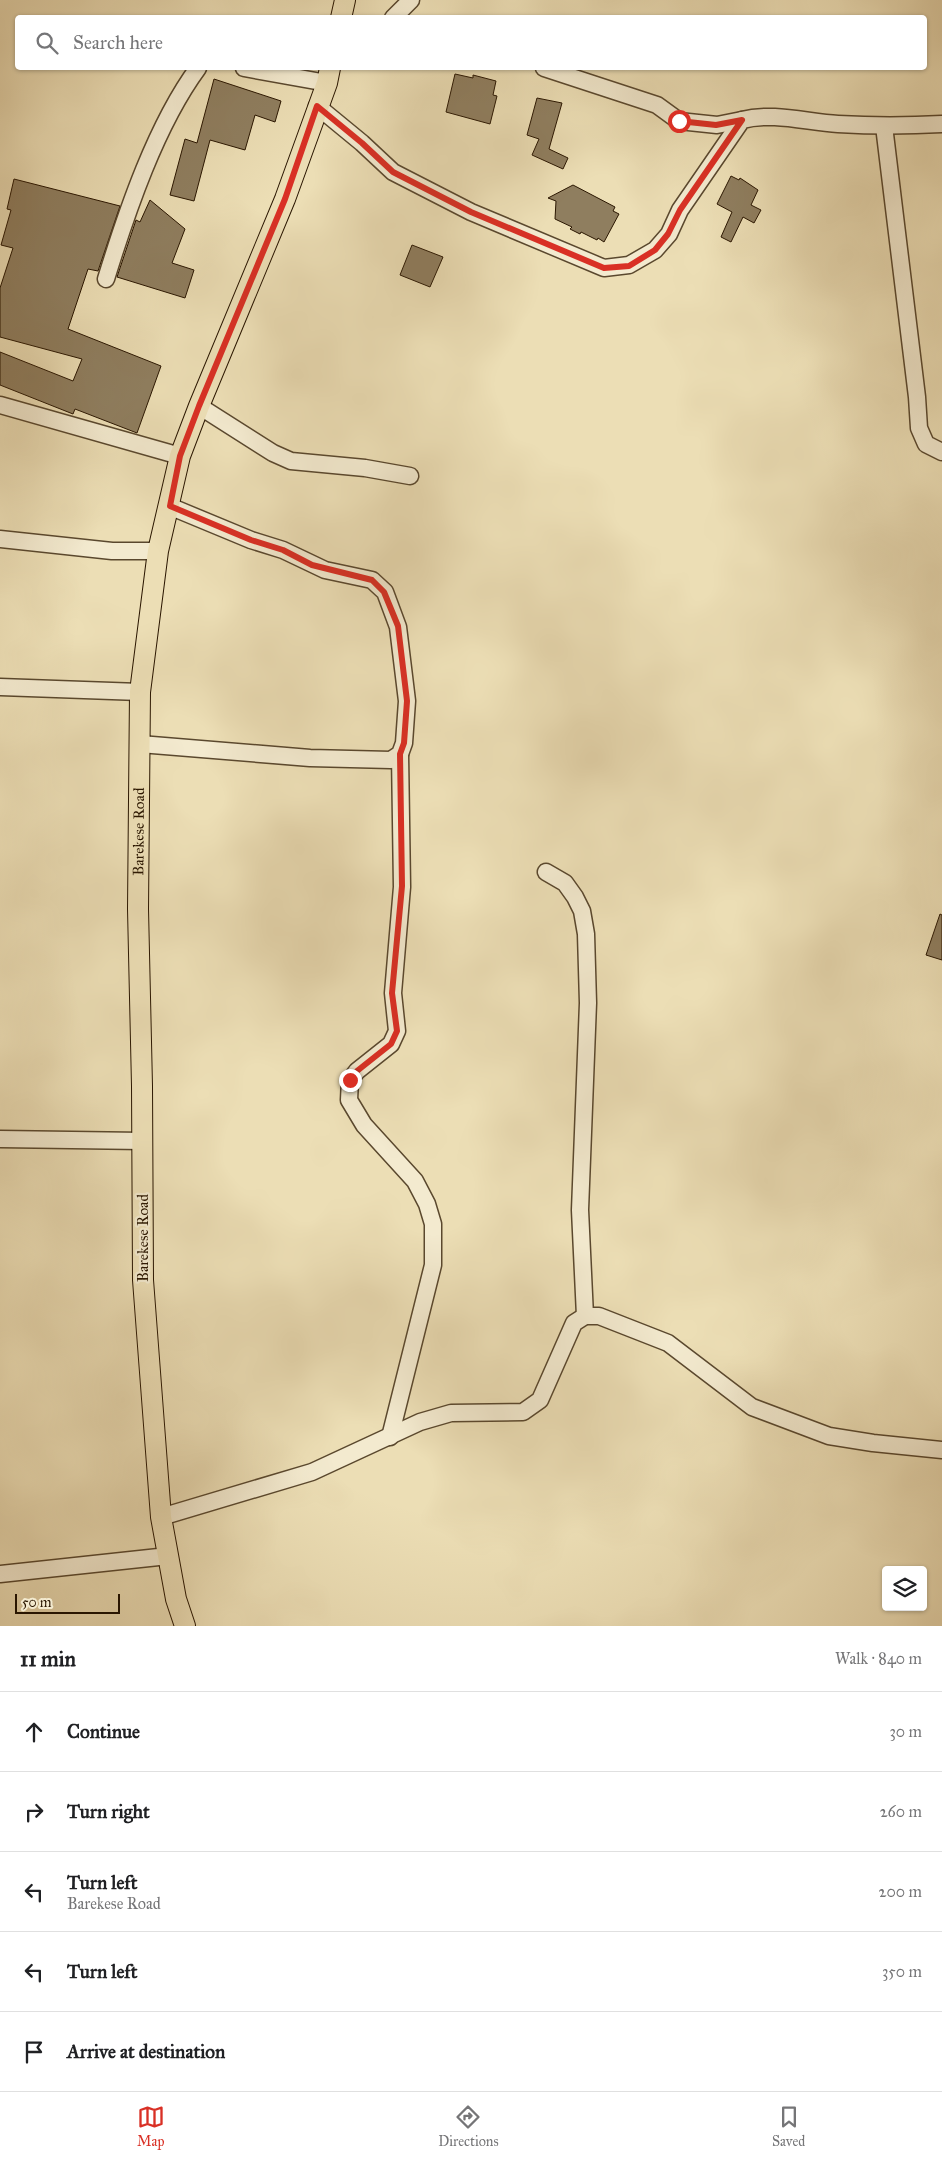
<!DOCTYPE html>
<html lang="en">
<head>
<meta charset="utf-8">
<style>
	body { margin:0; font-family:"IM FELL Great Primer",serif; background:#f2f2f2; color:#202124 }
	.controls { position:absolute; right:15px; bottom:15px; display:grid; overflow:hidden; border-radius:5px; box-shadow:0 1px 4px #0004 }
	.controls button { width:45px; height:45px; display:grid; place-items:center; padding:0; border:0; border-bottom:1px solid #e0e0e0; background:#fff; color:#202124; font:25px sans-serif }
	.scale { position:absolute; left:15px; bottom:12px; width:105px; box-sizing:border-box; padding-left:5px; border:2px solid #2a1601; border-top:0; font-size:14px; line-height:18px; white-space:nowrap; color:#2a1601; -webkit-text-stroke:4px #f3eacf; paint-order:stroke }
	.stop { position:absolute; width:15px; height:15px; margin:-11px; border:4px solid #d93025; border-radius:50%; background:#fff }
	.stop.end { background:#d93025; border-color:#fff; box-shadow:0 1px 5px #0008 }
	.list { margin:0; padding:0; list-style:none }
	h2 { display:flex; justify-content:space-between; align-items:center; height:65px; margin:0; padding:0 20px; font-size:21px }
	h2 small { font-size:16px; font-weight:400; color:#757577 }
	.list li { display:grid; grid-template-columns:32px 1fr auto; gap:15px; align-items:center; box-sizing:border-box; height:80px; padding:0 20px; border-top:1px solid #e0e0e0 }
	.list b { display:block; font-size:19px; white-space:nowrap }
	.list p { margin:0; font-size:16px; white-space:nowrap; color:#757577 }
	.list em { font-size:16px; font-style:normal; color:#757577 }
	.icon { flex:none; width:28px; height:28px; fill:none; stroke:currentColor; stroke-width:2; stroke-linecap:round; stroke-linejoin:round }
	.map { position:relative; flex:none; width:942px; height:1626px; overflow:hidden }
	.search { position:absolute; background:#fff; box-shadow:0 1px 4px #0004; left:15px; right:15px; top:15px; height:55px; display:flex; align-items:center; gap:12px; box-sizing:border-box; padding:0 18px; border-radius:5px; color:#757577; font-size:19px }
	.sheet { height:465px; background:#fff }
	nav { display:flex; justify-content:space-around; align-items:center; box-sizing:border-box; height:70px; border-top:1px solid #e0e0e0; background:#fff; font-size:14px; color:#757577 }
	nav a { display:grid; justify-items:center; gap:2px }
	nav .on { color:#d93025 }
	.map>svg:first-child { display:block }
</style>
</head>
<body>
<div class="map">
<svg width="942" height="1626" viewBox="0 0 942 1626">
	<rect width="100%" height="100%" fill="#ecdeb5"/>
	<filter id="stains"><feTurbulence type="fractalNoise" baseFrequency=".004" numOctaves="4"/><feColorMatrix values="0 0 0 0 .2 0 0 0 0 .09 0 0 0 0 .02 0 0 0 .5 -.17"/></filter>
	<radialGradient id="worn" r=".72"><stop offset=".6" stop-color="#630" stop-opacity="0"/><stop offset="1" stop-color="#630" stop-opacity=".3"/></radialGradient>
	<g fill="#8f7e5f" stroke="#2a1601">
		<polygon points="455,74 473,78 473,75 496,81 493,95 497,96 490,124 446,112"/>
		<polygon points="214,79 281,101 275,122 255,115 245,150 210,140 194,201 170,195 185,139 197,143"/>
		<polygon points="537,98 562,103 549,149 568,158 563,169 532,155 539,139 527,135"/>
		<polygon points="731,176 739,180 740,178 758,190 751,205 761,210 754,223 743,217 731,242 721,237 732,212 717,204"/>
		<polygon points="14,179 120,206 98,271 88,269 68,329 161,366 137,433 75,409 73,414 0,385 0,352 73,381 82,359 0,337 0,288 13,248 1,245 11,210 7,209"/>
		<polygon points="573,185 615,207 613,211 619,214 604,242 598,238 597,240 581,232 580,234 570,229 572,227 555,219 556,201 548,198"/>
		<polygon points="150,200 185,229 172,263 194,270 185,298 117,277 136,220 140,222"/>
		<polygon points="412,245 443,257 430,287 400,275"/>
		<polygon points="940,914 942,915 942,960 926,955"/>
	</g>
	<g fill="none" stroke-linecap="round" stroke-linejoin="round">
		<defs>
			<g id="minor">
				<polyline points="393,18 411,0"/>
				<polyline points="244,68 327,83"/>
				<polyline points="544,68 657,105 679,121 717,125 742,120"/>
				<path d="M317 106 362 143 393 172 471 212 604 268 629 265 655 250 669 234 680 210 742 120C773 112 806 122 838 124 873 126 907 126 942 124"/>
				<polyline points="884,126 917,397 919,428 926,444 942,452"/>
				<path d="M106 279C127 211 156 125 198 68"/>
				<polyline points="0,405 180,456"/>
				<polyline points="199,406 273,453 291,461 365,468 410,476"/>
				<polyline points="0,539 112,551 158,551"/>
				<polyline points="0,687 140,692"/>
				<polyline points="140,744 310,758 391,760 400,754 404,743 407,701 398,627 385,592 372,580 325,570 283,550 251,540 169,506"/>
				<polyline points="546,872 565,883 575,897 582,911 586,934 588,1003 580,1210 585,1316"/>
				<polyline points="0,1139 143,1141"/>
				<polyline points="390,1437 433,1265 433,1224 427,1204 415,1181 364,1125 349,1100 350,1080 357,1071 391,1044 397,1031 393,993 402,887 400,754"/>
				<polyline points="161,1517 312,1472 420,1422 451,1413 523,1412 540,1400 574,1323 585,1316 599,1316 668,1343 752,1407 829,1436 873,1443 942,1450"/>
				<polyline points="0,1574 168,1556"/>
			</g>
			<g id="major">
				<polyline points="341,18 345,0"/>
				<path id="s1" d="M185 1626 176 1599 161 1517 143 1280 142 1086 138 909 140 692 158 551 180 456 199 406 285 199 327 83 330 68"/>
			</g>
		</defs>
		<use href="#minor" stroke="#5a482e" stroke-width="19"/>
		<use href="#major" stroke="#2a1601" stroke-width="22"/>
		<use href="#minor" stroke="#f3eacf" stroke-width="16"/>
		<use href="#major" stroke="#ecdeb5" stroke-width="20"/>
	</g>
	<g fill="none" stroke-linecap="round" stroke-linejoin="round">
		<polyline stroke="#d93025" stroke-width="6" points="350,1080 357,1071 391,1044 397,1031 392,993 402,886 400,754 404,743 407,701 398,626 384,592 372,580 312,565 283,550 251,540 170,506 180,456 199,406 285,199 317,106 362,143 393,172 471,212 604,268 629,266 655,250 668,234 680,210 742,120 716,125 679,121"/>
	</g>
	<g text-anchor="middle" stroke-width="4.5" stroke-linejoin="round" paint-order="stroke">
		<g font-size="15" fill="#2a1601" stroke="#f3eacf">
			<text dy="5" stroke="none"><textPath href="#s1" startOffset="798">Barekese Road</textPath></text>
			<text transform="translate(143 1238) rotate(-90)" y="5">Barekese Road</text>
		</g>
	</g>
	<rect width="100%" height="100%" filter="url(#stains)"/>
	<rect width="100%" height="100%" fill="url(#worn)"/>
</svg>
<div class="controls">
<button><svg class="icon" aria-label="layers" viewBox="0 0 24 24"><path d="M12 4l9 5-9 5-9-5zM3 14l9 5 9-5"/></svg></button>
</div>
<div class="scale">50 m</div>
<div class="stop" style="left:679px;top:121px"></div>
<div class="stop end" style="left:350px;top:1080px"></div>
<div class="search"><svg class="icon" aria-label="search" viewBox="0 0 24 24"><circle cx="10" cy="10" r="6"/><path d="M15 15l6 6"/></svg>Search here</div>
</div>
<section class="sheet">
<h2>11 min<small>Walk · 840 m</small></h2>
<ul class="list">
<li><svg class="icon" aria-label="ahead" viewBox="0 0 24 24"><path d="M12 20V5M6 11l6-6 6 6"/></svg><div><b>Continue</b></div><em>30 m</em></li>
<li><svg class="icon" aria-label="right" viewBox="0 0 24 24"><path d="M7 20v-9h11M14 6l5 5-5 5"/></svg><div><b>Turn right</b></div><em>260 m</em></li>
<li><svg class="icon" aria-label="left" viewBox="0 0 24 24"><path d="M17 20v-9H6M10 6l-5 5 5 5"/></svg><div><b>Turn left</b><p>Barekese Road</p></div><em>200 m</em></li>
<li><svg class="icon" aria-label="left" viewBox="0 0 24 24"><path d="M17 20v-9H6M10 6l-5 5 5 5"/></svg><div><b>Turn left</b></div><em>350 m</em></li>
<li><svg class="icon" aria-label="arrive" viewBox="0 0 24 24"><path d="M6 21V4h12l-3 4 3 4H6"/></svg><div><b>Arrive at destination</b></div></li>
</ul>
</section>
<nav>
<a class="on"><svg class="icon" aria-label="map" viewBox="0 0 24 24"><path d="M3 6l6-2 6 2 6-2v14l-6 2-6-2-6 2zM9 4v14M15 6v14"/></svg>Map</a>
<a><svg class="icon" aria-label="directions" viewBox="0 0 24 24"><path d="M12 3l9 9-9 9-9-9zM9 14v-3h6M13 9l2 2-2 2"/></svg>Directions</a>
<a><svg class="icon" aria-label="saved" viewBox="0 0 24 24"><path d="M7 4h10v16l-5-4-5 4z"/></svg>Saved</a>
</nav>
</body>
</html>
